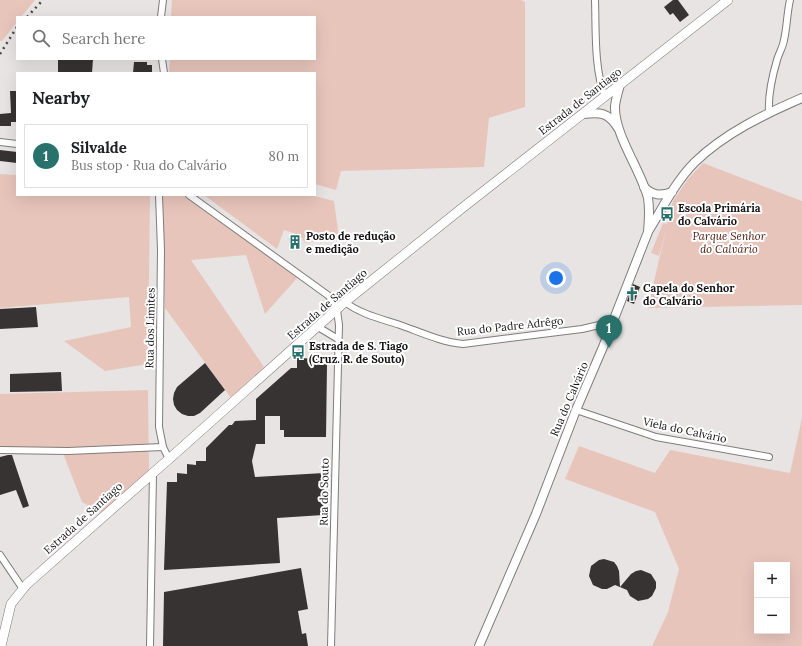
<!DOCTYPE html>
<html lang="en">
<head>
<meta charset="utf-8">
<style>
	body { margin:0; font-family:Lora,serif; background:#f6f6f6; color:#202124 }
	.controls { position:absolute; right:12px; bottom:12px; display:grid; overflow:hidden; border-radius:0px; box-shadow:0 4px 16px #0002 }
	.controls button { width:36px; height:36px; display:grid; place-items:center; padding:0; border:0; border-bottom:1px solid #e0e0e0; background:#fff; color:#202124; font:20px sans-serif }
	.you { position:absolute; left:556px; top:278px; width:14px; height:14px; margin:-10px; border:3px solid #fff; border-radius:50%; background:#1a73e8; box-shadow:0 0 0 6px #1a73e833 }
	.badge { display:grid; place-items:center; width:26px; height:26px; border-radius:50%; background:#29716b; color:#fff; font-size:13px; font-weight:700 }
	.pin { position:absolute; translate:-50% -33px; filter:drop-shadow(0 1px 2px #0008) }
	.pin::after { content:''; position:absolute; top:21px; width:14px; height:12px; background:inherit; clip-path:polygon(0 0,100% 0,50% 100%) }
	.list { margin:0; padding:0; list-style:none }
	h2 { display:flex; justify-content:space-between; align-items:center; height:52px; margin:0; padding:0 16px; font-size:17px }
	h2 small { font-size:13px; font-weight:400; color:#757577 }
	.list li { display:grid; grid-template-columns:26px 1fr auto; gap:12px; align-items:center; box-sizing:border-box; height:64px; margin:0 8px 8px; padding:0 8px; border:1px solid #e0e0e0; border-radius:0px }
	.list b { display:block; font-size:15px; white-space:nowrap }
	.list p { margin:0; font-size:13px; white-space:nowrap; color:#757577 }
	.list em { font-size:13px; font-style:normal; color:#757577 }
	.icon { flex:none; width:22px; height:22px; fill:none; stroke:currentColor; stroke-width:2; stroke-linecap:round; stroke-linejoin:round }
	.map { position:relative; flex:none; width:802px; height:646px; overflow:hidden }
	.search { position:absolute; background:#fff; box-shadow:0 4px 16px #0002; left:16px; top:16px; width:300px; height:44px; display:flex; align-items:center; gap:10px; box-sizing:border-box; padding:0 14px; border-radius:0px; color:#757577; font-size:15px }
	.panel { position:absolute; background:#fff; box-shadow:0 4px 16px #0002; left:16px; top:72px; width:300px; height:124px; border-radius:0px }
	.map>svg:first-child { display:block }
</style>
</head>
<body>
<div class="map">
<svg width="802" height="646" viewBox="0 0 802 646">
	<rect width="100%" height="100%" fill="#e8e4e3"/>
	<g fill="#e8c5bb" fill-rule="evenodd">
		<polygon points="0,0 35,0 21,17 17,17 17,22 2,41 0,41"/>
		<polygon points="172,0 521,0 525,2 525,107 489,118 484,167 341,171 336,190 315,184 315,73 169,73 170,59 315,59 315,17 171,17"/>
		<polygon points="703,163 802,201 802,305 648,308 666,229 659,256 651,253 663,223 667,224 673,201 688,179"/>
		<polygon points="0,174 17,175 17,195 150,195 148,364 105,371 64,341 131,327 129,297 0,308"/>
		<polygon points="163,195 183,195 298,277 265,314 246,255 191,260 264,367 231,398 165,308"/>
		<polygon points="204,195 311,195 334,201 339,238 305,243 300,235 284,230 277,249"/>
		<polygon points="148,390 149,470 101,513 82,502 61,448 0,448 0,394"/>
		<path d="M802 418V646H652L668 612 679 569 655 512 565 479 579 446 655 473 670 450 790 473ZM757 565H787V631H757Z"/>
	</g>
	<g fill="#363332">
		<polygon points="673,0 678,0 689,15 680,22 673,13 670,15 664,7"/>
		<polygon points="58,59 93,59 92,73 58,73"/>
		<polygon points="134,62 147,62 147,65 152,65 152,73 133,73"/>
		<polygon points="10,91 17,91 17,122 11,122 11,126 0,126 0,114 11,113"/>
		<polygon points="0,150 17,152 17,163 0,161"/>
		<polygon points="299,237 300,245 290,246 289,238"/>
		<polygon points="633,284 640,287 634,304 627,301"/>
		<polygon points="36,307 38,327 0,329 0,309"/>
		<polygon points="297,358 322,359 322,364 327,364 326,437 284,437 284,430 280,430 280,416 265,416 265,444 256,444 252,461 255,477 324,473 323,515 277,518 280,563 164,570 167,482 177,482 177,473 187,474 187,464 196,465 196,461 206,461 206,448 229,425 232,425 235,421 256,420 256,399 291,368 297,368"/>
		<polygon points="205,363 225,390 200,413 194,416 188,416 182,414 177,410 174,405 173,399 174,393 177,387"/>
		<polygon points="61,372 62,391 10,392 10,374"/>
		<polygon points="8,455 12,455 29,506 23,508 16,490 0,495 0,457"/>
		<polygon points="604,559 614,562 617,566 619,571 620,587 631,574 636,571 641,570 651,574 656,582 656,588 652,596 648,599 638,601 630,596 627,590 615,585 607,589 602,589 593,585 589,576 591,566 599,560"/>
		<polygon points="301,568 308,609 298,611 302,634 306,633 308,646 163,646 164,592"/>
	</g>
	<g fill="none" stroke-linecap="round" stroke-linejoin="round">
		<defs>
			<g id="street">
				<path d="M595 0C596 30 594 69 605 97"/>
				<polyline points="161,17 163,0"/>
				<polyline points="162,59 164,73"/>
				<path d="M769 112C768 95 772 77 777 60 779 53 783 47 784 40 787 27 787 13 790 0"/>
				<polyline points="0,142 17,144"/>
				<polyline points="159,195 161,250 159,427 163,447 169,459"/>
				<polyline points="189,195 329,296 337,310 339,325 331,646"/>
				<path d="M345 302C360 314 382 319 400 325 420 332 441 342 463 344L582 329 612 322"/>
				<polyline points="318,327 338,339"/>
				<polyline points="576,410 656,437 769,457"/>
				<polyline points="0,450 68,451 163,447"/>
				<polyline points="0,555 23,589"/>
				<polyline points="150,646 153,473"/>
			</g>
			<g id="secondary">
				<path d="M583 114C600 112 608 112 618 128"/>
				<path d="M644 187C653 196 661 196 672 192"/>
				<path d="M649 230C663 207 676 181 695 162 725 133 765 114 802 98"/>
				<path d="M479 646 536 514 576 410 603 347 648 232C649 221 650 210 648 198 641 170 614 135 615 106 616 98 618 92 620 85"/>
			</g>
			<polyline id="primary" points="1,646 11,604 27,584 153,473 169,459 345,302 461,209 728,0"/>
		</defs>
		<use href="#street" stroke="#807c7b" stroke-width="8"/>
		<use href="#secondary" stroke="#807c7b" stroke-width="10"/>
		<use href="#primary" stroke="#807c7b" stroke-width="10"/>
		<use href="#street" stroke="#fff" stroke-width="6"/>
		<use href="#secondary" stroke="#fff" stroke-width="8"/>
		<use href="#primary" stroke="#fff" stroke-width="9"/>
		<g stroke="#4a4747" stroke-width="2.5" stroke-dasharray="2 4" stroke-linecap="butt">
			<polyline points="27,17 43,0"/>
			<polyline points="0,54 17,27"/>
		</g>
	</g>
	<defs>
		<symbol id="bus-bare" viewBox="-9 -9 18 18"><path d="M-5-6H5V4H4V6H2V4H-2V6H-4V4H-5ZM-3.5-4V0h7V-4ZM-3.5 1.2v1.5H-2V1.2ZM2 1.2v1.5H3.5V1.2Z" fill="#29716b" stroke="#fff" stroke-width="2.5" paint-order="stroke"/></symbol>
		<symbol id="building-bare" viewBox="-9 -9 18 18"><path d="M-4-6H4V6H1V3H-1V6H-4ZM-2.5-4.3h1.7v1.8h-1.7ZM.8-4.3h1.7v1.8H.8ZM-2.5-1h1.7V.8h-1.7ZM.8-1h1.7V.8H.8Z" fill="#29716b" stroke="#fff" stroke-width="2.5" paint-order="stroke"/></symbol>
		<symbol id="church-bare" viewBox="-9 -9 18 18"><path d="M-1.2-6h2.4v3.5h3.3v2.4h-3.3V6h-2.4V-.1h-3.3v-2.4h3.3Z" fill="#29716b" stroke="#fff" stroke-width="2.5" paint-order="stroke"/></symbol>
	</defs>
	<g fill-rule="evenodd">
		<use href="#bus-bare" x="657" y="204" width="20" height="20"/>
		<use href="#building-bare" x="285" y="232" width="20" height="20"/>
		<use href="#church-bare" x="622" y="284" width="20" height="20"/>
		<use href="#bus-bare" x="288" y="342" width="20" height="20"/>
	</g>
	<g text-anchor="middle" stroke-width="4" stroke-linejoin="round" paint-order="stroke">
		<g font-size="11" fill="#141212" stroke="#fff">
			<text transform="translate(580 101) rotate(-38)" y="4">Estrada de Santiago</text>
			<text transform="translate(327 304) rotate(-41)" y="4">Estrada de Santiago</text>
			<text transform="translate(510 326) rotate(-6)" y="4">Rua do Padre Adrêgo</text>
			<text transform="translate(150 328) rotate(-89)" y="4">Rua dos Limites</text>
			<text transform="translate(569 399) rotate(-67)" y="4">Rua do Calvário</text>
			<text transform="translate(685 430) rotate(12)" y="4">Viela do Calvário</text>
			<text transform="translate(324 492) rotate(-89)" y="4">Rua do Souto</text>
			<text transform="translate(83 518) rotate(-42)" y="4">Estrada de Santiago</text>
		</g>
		<g font-size="11" font-weight="bold" fill="#141212" stroke="#fff" text-anchor="start">
			<text x="678" y="212">Escola Primária<tspan x="678" dy="13">do Calvário</tspan></text>
			<text x="306" y="240">Posto de redução<tspan x="306" dy="13">e medição</tspan></text>
			<text x="643" y="292">Capela do Senhor<tspan x="643" dy="13">do Calvário</tspan></text>
			<text x="309" y="350">Estrada de S. Tiago<tspan x="309" dy="13">(Cruz. R. de Souto)</tspan></text>
		</g>
		<g font-size="11" font-style="italic" fill="#481a0d" stroke="#fff">
			<text x="729" y="240">Parque Senhor<tspan x="729" dy="13">do Calvário</tspan></text>
		</g>
	</g>
</svg>
<div class="controls">
<button>+</button>
<button>−</button>
</div>
<div class="you"></div>
<div class="pin badge" style="left:609px;top:348px">1</div>
<div class="search"><svg class="icon" aria-label="search" viewBox="0 0 24 24"><circle cx="10" cy="10" r="6"/><path d="M15 15l6 6"/></svg>Search here</div>
<section class="panel">
<h2>Nearby<small></small></h2>
<ul class="list">
<li><span class="badge">1</span><div><b>Silvalde</b><p>Bus stop · Rua do Calvário</p></div><em>80 m</em></li>
</ul>
</section>
</div>
</body>
</html>
